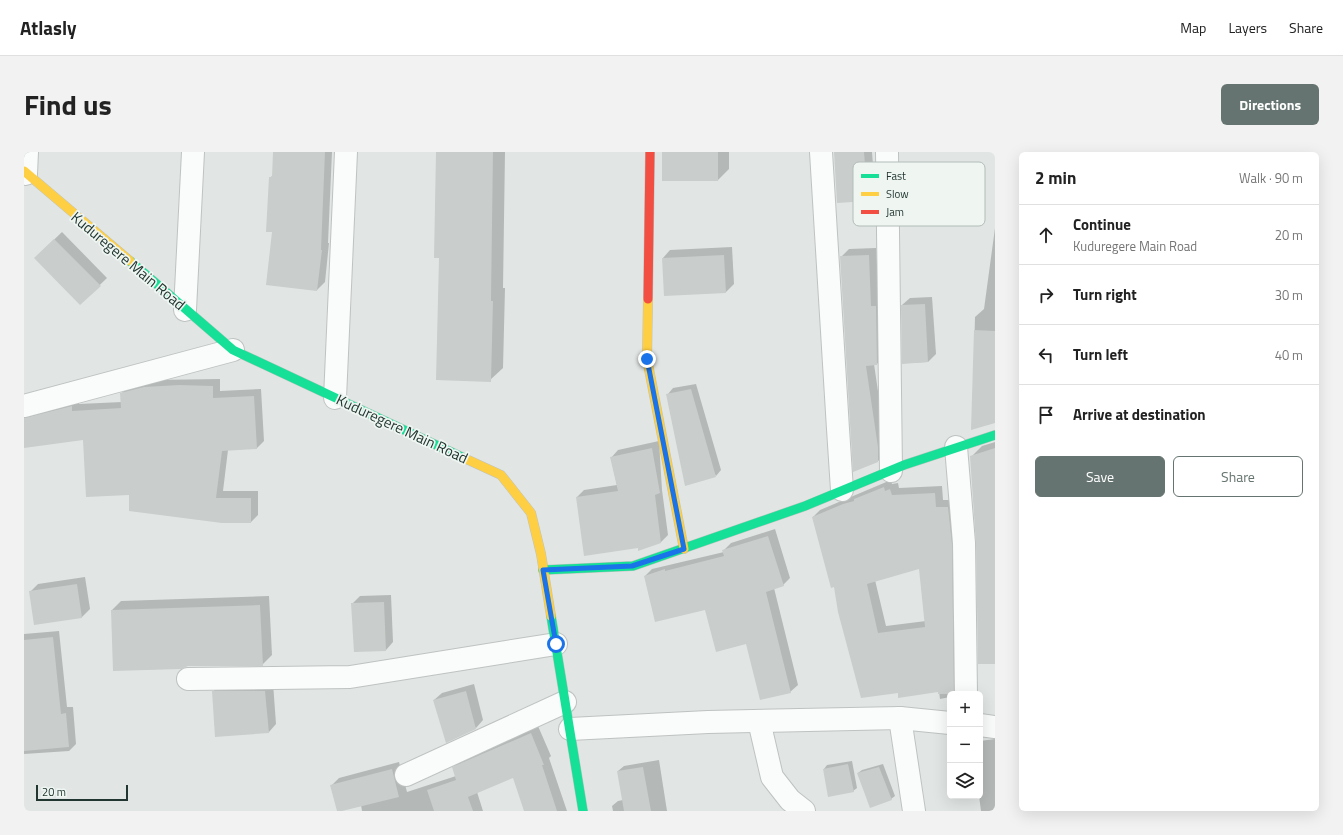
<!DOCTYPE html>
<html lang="en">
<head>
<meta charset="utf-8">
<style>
	body { margin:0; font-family:"Titillium Web",sans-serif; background:#f2f2f2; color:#222 }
	.controls { position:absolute; right:12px; bottom:12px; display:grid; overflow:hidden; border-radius:6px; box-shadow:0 4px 16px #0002 }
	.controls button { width:36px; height:36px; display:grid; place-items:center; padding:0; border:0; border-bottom:1px solid #e0e0e0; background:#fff; color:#222; font:20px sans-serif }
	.scale { position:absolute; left:12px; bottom:10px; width:92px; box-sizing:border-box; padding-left:4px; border:2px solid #223631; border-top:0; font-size:11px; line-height:14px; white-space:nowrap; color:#223631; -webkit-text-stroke:3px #eff6f2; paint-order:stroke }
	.stop { position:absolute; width:12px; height:12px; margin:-9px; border:3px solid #1a73e8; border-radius:50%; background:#fff }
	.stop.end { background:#1a73e8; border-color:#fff; box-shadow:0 1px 4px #0008 }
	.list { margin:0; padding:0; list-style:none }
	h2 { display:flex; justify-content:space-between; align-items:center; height:52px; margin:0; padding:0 16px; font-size:17px }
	h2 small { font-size:13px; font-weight:400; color:#767676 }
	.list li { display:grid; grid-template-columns:26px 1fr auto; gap:12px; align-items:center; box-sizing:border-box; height:60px; padding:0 16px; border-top:1px solid #e0e0e0 }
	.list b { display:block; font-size:15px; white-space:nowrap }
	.list p { margin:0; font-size:13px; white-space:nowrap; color:#767676 }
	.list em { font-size:13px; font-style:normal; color:#767676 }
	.actions { display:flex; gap:8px; padding:12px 16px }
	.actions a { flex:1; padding:9px 0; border:1px solid #657470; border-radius:6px; text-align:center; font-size:14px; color:#657470 }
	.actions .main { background:#657470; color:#fff }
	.icon { flex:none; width:22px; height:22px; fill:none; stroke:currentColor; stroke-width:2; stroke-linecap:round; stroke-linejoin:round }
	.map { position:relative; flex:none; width:971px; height:659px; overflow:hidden; border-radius:6px }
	header { display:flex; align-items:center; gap:24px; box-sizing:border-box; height:56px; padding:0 20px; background:#fff; border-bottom:1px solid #e0e0e0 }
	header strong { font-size:19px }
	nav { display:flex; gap:22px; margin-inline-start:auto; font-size:14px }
	.intro { display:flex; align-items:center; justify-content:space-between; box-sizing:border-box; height:96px; padding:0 24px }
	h1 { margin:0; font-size:28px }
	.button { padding:10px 18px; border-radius:6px; background:#657470; color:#fff; font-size:14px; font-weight:700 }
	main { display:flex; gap:24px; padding:0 24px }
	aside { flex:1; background:#fff; border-radius:6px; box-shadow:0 4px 16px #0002 }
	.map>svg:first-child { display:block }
</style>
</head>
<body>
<header>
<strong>Atlasly</strong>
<nav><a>Map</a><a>Layers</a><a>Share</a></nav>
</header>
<div class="intro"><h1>Find us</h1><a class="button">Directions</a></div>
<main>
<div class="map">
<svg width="971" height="659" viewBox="0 0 971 659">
	<rect width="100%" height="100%" fill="#e1e6e4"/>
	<g fill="#0003" fill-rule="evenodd">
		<polygon points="250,0 308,0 304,91 305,91 301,130 293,138 249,79 246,26 249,23"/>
		<polygon points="413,0 481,0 479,136 481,136 479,216 466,228 416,105"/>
		<polygon points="639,0 705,0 705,17 694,28"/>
		<polygon points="811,0 848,0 851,40 843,48"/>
		<polygon points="971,76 971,270 948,276 951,165 960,157"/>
		<polygon points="38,80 83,126 56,152 11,106"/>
		<polygon points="708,95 710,132 702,140 641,143 639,106 646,98"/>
		<polygon points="852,96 855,147 860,204 853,212 850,212 861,287 862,302 854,309 817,105 825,97"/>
		<polygon points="908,145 912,202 904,210 879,211 878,153 886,146"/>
		<polygon points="196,227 196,239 237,237 240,289 233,296 204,298 199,339 234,339 234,363 227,370 106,342 60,287 0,295 0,256 55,248 55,252 98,250 97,242 105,234 128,228"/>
		<polygon points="672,232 697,318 692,324 644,242 649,236"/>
		<polygon points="635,289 638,338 644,383 637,390 614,395 553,345 560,338 593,333 587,306 594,298"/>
		<polygon points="971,290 971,511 954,391 947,305 958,294"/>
		<path d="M867 328 868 332 874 331 875 336 918 334 919 348H932V542H926V545L916 547 915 539 875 540 811 434 789 365 796 358ZM896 416 902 469 862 474 851 428Z"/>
		<polygon points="751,377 766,426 759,433 750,436 774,533 766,540 723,491 682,456 621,424 628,417 700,400 700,398 707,391"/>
		<polygon points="61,425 66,457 58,465 11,472 6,440 14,432"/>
		<polygon points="367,443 369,490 362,498 328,452 336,444"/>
		<polygon points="245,444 248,503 238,513 88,458 97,449"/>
		<polygon points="35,479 43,555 49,555 52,592 45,599 0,602 0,482"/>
		<polygon points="249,531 252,572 245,580 189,540 196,532"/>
		<polygon points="450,532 459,568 452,576 410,548 418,541"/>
		<polygon points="514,574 527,604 525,606 543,659 501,659 490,624 453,640 459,659 338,659 337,653 314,659 307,634 315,626 375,610 383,640 432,624 429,616 437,608"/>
		<polygon points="971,587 971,659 957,659 955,644 956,644 956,589"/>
		<polygon points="635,608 643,659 589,659 588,654 594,649 599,648 594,619 600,614"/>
		<polygon points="828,609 833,636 829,639 800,617 803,613"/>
		<polygon points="859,612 871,644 867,647 834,621 838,618"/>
	</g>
	<g fill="#c9cdcb" fill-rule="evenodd">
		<polygon points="249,0 301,0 297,98 298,98 293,139 242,133 248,80 242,80 245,25 248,25"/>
		<polygon points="412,0 469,0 467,149 469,149 467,230 412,228 415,106 410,106"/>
		<rect x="638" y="0" width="56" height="29"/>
		<polygon points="810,0 840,0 844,49 813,51"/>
		<polygon points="30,87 77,134 56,153 10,106"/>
		<polygon points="700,103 702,141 640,144 638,106"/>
		<polygon points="845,103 847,154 852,154 853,213 842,214 854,295 854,310 829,320 816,104"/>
		<polygon points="901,152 904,210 878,212 877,153"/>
		<polygon points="950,178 971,179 971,271 947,278"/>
		<polygon points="155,233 189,234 189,246 230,244 233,297 198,299 192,346 227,346 227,371 198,371 105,359 105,343 62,345 59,288 0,296 0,266 48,254 48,259 97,256 96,241 120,235"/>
		<polygon points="667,237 692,325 661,334 642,242"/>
		<polygon points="628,296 636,341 631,343 637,391 614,399 614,396 560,404 552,345 594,339 586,305"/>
		<polygon points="971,296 971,512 954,512 952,391 946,304"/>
		<path d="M860 335 861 339 866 337 868 343 911 341 912 355H924L928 392 930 542H914V540L874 546V541L837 546 814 460 810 435 807 436 788 365 819 352 830 349V347ZM895 417 901 475 854 481 843 432Z"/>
		<polygon points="744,384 760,434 742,440 767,541 736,548 722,492 692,500 681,458 631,470 620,424 641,417 641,419 700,404 698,398"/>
		<polygon points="53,432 58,466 10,473 5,439"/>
		<polygon points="360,450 362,499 330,500 327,451"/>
		<polygon points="236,453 239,514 164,514 157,517 89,519 87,458"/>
		<polygon points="29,485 37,562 42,561 45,595 0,599 0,488"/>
		<polygon points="188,539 241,539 245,581 191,585"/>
		<polygon points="442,539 452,577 422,591 409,548"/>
		<polygon points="507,581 520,613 518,613 533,659 500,659 489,626 444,645 449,659 410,659 403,638 432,628 428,615"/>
		<polygon points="824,612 830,640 804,645 799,617"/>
		<polygon points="619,615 627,659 600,659 593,619"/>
		<polygon points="855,615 868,648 846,656 833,621"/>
		<polygon points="368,617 375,645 318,659 313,659 306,633"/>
	</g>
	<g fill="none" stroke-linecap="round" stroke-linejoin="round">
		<defs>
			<g id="street">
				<polyline points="797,0 814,277 818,338"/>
				<polyline points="863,0 867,319"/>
				<polyline points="2,22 3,0"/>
				<polyline points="161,158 169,0"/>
				<polyline points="311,246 322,0"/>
				<polyline points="0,254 209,198"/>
				<polyline points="932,295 940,391 942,542"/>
				<polyline points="164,527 326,525 532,492"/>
				<polyline points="876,566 890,659"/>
				<polyline points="735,569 748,625 766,648 780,659"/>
				<polyline points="956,573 971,575"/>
				<polyline points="546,577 684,570 876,566 926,571"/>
				<polyline points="382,623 541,550"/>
			</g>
			<g id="fast">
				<polyline points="106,109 209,198 440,306"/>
				<polyline points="519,418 609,414 781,354 880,313 971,283"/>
				<polyline points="527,464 559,659"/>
			</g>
			<g id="slow">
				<polyline points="0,19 106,109"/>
				<polyline points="624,147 623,207 660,397"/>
				<polyline points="440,306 477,323 507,361 517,402 527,464"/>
			</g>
			<polyline id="jam" points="624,147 626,0"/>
		</defs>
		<use href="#street" stroke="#bec3c1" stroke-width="24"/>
		<use href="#fast" stroke="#bec3c1" stroke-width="10"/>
		<use href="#slow" stroke="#bec3c1" stroke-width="10"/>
		<use href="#jam" stroke="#bec3c1" stroke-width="10"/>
		<use href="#street" stroke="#fafbfb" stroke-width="22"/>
		<use href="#fast" stroke="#16e098" stroke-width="9"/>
		<use href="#slow" stroke="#ffcf43" stroke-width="9"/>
		<use href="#jam" stroke="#f24e42" stroke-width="9"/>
	</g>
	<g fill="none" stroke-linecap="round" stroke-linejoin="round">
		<polyline stroke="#1a73e8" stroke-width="5" points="532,492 519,418 608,414 660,397 623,207"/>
	</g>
	<g text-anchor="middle" stroke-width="3.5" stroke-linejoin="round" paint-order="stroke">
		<g font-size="15" fill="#223631" stroke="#eff6f2">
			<text transform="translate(104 109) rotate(40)" y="5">Kuduregere Main Road</text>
			<text transform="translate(378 277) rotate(25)" y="5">Kuduregere Main Road</text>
		</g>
	</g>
	<rect x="829" y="10" width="132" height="64" rx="6" fill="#eff6f2" stroke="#b2bcb8" stroke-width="1"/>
	<rect x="837" y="22" width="18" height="4" fill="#16e098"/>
	<rect x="837" y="40" width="18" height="4" fill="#ffcf43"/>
	<rect x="837" y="58" width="18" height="4" fill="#f24e42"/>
	<g font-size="11" fill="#223631">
		<text x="862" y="28">Fast</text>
		<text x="862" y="46">Slow</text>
		<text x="862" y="64">Jam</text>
	</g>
</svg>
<div class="controls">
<button>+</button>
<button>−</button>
<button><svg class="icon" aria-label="layers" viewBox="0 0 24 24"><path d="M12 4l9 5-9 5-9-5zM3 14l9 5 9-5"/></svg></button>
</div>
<div class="scale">20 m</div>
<div class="stop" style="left:532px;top:492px"></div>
<div class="stop end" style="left:623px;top:207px"></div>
</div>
<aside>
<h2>2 min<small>Walk · 90 m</small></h2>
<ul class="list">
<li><svg class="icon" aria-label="ahead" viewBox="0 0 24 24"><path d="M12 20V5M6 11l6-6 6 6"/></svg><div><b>Continue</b><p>Kuduregere Main Road</p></div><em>20 m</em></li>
<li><svg class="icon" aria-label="right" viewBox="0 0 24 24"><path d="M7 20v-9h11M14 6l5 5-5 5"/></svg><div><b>Turn right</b></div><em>30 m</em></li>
<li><svg class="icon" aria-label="left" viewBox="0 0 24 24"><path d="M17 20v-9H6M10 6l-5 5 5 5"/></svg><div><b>Turn left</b></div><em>40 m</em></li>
<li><svg class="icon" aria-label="arrive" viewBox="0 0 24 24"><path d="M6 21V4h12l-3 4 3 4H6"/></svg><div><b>Arrive at destination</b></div></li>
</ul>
<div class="actions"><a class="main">Save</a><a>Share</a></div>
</aside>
</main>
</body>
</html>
